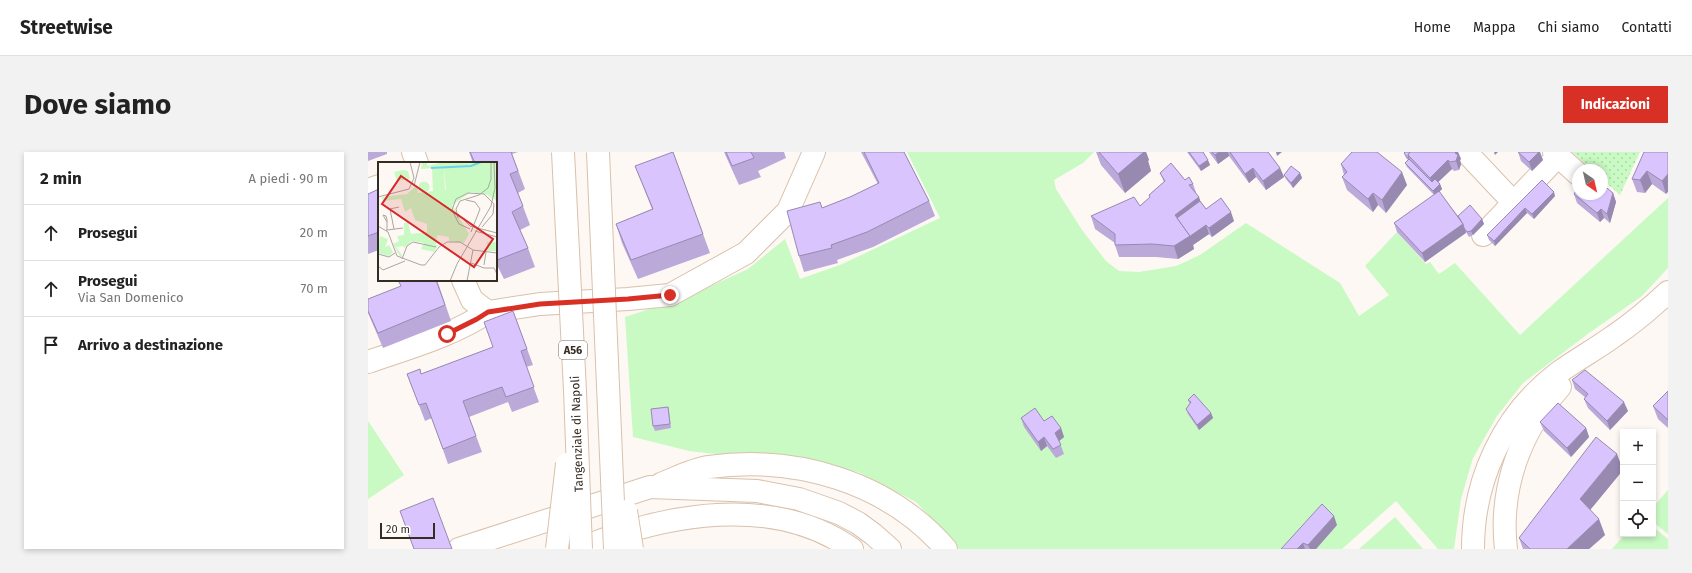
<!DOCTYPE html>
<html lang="it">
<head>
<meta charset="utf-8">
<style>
	body { margin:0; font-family:"Fira Sans",sans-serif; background:#f2f2f2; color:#222 }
	.controls { position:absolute; right:12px; bottom:12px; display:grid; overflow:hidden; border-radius:0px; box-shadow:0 2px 6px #0003 }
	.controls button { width:36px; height:36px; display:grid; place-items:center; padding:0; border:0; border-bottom:1px solid #e0e0e0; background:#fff; color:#222; font:20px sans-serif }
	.compass { position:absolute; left:1204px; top:12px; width:36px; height:36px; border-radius:50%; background:#fff; box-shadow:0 2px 6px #0003; rotate:146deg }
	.scale { position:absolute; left:12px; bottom:10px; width:55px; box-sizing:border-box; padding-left:4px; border:2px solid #352c23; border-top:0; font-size:11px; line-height:14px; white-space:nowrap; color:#352c23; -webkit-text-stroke:3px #fff; paint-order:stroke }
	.stop { position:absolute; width:12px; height:12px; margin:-9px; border:3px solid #d93025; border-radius:50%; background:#fff }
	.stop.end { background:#d93025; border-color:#fff; box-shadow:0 1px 4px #0008 }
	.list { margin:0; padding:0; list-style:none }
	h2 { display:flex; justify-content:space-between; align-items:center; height:52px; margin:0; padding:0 16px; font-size:17px }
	h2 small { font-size:13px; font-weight:400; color:#767676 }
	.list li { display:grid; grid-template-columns:26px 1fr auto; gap:12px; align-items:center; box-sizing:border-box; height:56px; padding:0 16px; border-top:1px solid #e0e0e0 }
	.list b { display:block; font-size:15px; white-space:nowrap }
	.list p { margin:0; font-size:13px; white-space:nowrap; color:#767676 }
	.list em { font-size:13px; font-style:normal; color:#767676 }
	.icon { flex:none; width:22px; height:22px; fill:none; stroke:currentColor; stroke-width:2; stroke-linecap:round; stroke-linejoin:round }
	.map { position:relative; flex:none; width:1300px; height:397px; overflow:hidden; border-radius:0px }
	header { display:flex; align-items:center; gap:24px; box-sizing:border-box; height:56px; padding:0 20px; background:#fff; border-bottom:1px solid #e0e0e0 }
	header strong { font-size:19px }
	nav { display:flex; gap:22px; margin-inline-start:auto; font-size:14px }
	.intro { display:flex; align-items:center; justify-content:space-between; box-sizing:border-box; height:96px; padding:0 24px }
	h1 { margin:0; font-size:28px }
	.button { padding:10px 18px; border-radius:0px; background:#d93025; color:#fff; font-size:14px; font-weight:700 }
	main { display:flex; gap:24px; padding:0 24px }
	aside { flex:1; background:#fff; border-radius:0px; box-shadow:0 2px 6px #0003 }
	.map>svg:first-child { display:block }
</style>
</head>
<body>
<header>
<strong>Streetwise</strong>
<nav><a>Home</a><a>Mappa</a><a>Chi siamo</a><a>Contatti</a></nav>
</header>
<div class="intro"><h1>Dove siamo</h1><a class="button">Indicazioni</a></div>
<main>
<aside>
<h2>2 min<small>A piedi · 90 m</small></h2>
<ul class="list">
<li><svg class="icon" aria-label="ahead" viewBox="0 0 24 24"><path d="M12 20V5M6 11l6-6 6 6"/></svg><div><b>Prosegui</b></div><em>20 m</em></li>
<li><svg class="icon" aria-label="ahead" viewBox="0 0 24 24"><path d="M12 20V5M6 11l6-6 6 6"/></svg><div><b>Prosegui</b><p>Via San Domenico</p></div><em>70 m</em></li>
<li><svg class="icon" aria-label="arrive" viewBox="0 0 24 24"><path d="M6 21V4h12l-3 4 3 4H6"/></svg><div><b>Arrivo a destinazione</b></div></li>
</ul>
</aside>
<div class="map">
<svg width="1300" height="397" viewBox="0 0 1300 397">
	<defs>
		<pattern id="garden-dots" width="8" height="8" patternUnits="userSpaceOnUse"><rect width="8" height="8" fill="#c9fac3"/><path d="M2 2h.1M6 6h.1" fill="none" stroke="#add6a7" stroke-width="1.8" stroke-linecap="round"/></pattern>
	</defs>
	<rect width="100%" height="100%" fill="#fdf8f3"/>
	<g fill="#c9fac3">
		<polygon points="539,0 726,0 715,11 686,28 688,37 714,78 738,109 751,119 771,120 808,114 832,103 878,71 972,131 991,164 1021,143 997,114 1029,80 1058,112 1062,110 1071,122 1087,111 1152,183 1300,46 1300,116 1274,144 1221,181 1155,231 1129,264 1105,306 1093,347 1086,397 1070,397 1028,349 974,397 591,397 587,391 548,350 490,320 414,302 356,303 321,299 265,285 257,165 321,144 380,117 417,87 432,127 472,113 572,66"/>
		<polygon points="0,269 36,323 0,347"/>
		<polygon points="1300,338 1300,382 1285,370 1285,355"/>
		<polygon points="1027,365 1055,397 991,397"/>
		<polygon points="1285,375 1300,387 1300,397 1244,397 1257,382 1285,382"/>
	</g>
	<polygon fill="url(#garden-dots)" points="1204,0 1272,0 1252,43 1234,27 1234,18 1224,18"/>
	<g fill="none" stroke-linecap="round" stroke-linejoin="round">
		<defs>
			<g id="minor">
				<polyline points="45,0 49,11"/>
				<polyline points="1098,0 1146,51"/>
				<polyline points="1190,4 1210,22"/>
				<polyline points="0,38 11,34"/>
				<polyline points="1115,83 1190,4 1186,0"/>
				<polyline points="95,128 104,148 120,160 172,152 260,147 302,143 378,101 420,59 446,0"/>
				<path d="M0 210C40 196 84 184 120 160"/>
			</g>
			<g id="highway">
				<path d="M293 332C308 326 325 317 341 315 428 303 520 330 578 397"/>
				<polyline points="91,397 282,335 389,339 431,347 471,361 490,371 505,382 522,397"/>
				<path d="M211 397C296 362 404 341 484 397"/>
				<path d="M1105 397C1105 328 1135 263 1190 221 1208 208 1228 197 1246 184 1265 171 1283 156 1300 140"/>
				<path d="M1138 397C1131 337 1152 279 1192 235"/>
			</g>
		</defs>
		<use href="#minor" stroke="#d9c1ac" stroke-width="24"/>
		<use href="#highway" stroke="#d9c1ac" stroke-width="24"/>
		<use href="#minor" stroke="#fff" stroke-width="22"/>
		<use href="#highway" stroke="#fff" stroke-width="22"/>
		<defs>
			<g id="highway-bridge">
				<polyline points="195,0 207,239 213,397"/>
				<polyline points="230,0 247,397"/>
				<polyline points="258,359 264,397"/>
				<polyline points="189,397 199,312"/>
			</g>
		</defs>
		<use href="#highway-bridge" stroke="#d9c1ac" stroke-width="24" stroke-linecap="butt"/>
		<use href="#highway-bridge" stroke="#fff" stroke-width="22"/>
	</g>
	<g fill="#bba9da">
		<polygon points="0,0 19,0 19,2 0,9"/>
		<polygon points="101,0 150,0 144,2 157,37 150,41 162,73 152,78 160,96 167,115 136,127 128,111 128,11 105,11"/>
		<polygon points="305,0 342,101 270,127 254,91 248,72 284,57 267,14"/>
		<polygon points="356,0 416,0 418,6 390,19 393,25 371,33"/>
		<polygon points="493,0 536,0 561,49 567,64 505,95 469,108 470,111 436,120 431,104 454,56 482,45 510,32"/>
		<polygon points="728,0 778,0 781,8 780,9 783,19 757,41 733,13"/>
		<polygon points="819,0 835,0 842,13 833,19"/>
		<polygon points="841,0 900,0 912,16 916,25 898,38 888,25 881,31 861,4 850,12"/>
		<polygon points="1037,0 1090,0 1093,7 1092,8 1093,12 1091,18 1086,19 1084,17 1070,30 1072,32 1074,37 1071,40 1090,64 1114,67 1116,72 1105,83 1101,85 1098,80 1057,110 1029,80 1026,71 1066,43 1039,15 1037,11 1040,8 1038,6 1036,1"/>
		<polygon points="1150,0 1175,8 1164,19 1153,9"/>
		<polygon points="1300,0 1298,42 1284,32 1277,41 1269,40 1264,27"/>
		<polygon points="973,12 1039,33 1018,61 1010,53 1005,60 979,38 974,25 976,23"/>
		<polygon points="792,21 817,28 825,32 829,43 831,45 832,49 838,57 866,69 844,85 841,82 825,93 826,97 810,107 788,105 751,105 747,93 747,91 727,77 723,64 772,54 782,45 781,43 796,30"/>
		<polygon points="932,21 934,26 925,36 918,27 916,23"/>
		<polygon points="1174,28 1187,44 1166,67 1159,61 1127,94 1121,88 1119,83"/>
		<polygon points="11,37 11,98 0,102 0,42"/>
		<polygon points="1245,41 1248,50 1242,71 1236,66 1232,70 1209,51 1206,42"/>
		<polygon points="69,128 83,169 15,196 0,161 0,147"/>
		<polygon points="145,159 165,213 158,215 171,250 144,260 140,250 101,265 114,300 80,312 64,266 57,269 39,222 53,222 125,195"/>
		<polygon points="1204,228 1260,259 1242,278 1220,256 1216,247 1218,246 1207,237"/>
		<polygon points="1300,239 1300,276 1290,267 1285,254"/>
		<polygon points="820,248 843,261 845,266 831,278 820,262 818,257 822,252"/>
		<polygon points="300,255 301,259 303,276 287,279 285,274"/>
		<polygon points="653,266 676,269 693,276 696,285 691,289 696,302 688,306 679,294 673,299 656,275"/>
		<polygon points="1172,270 1218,276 1221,285 1203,305 1176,279"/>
		<polygon points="1255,318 1222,358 1237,383 1221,397 1155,397 1151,386"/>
		<polygon points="969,373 948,397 913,397"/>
	</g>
	<g fill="#9889b1">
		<polygon points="773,0 778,0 781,8 780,9 783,19 757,41 750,22"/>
		<polygon points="851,0 860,0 861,4 850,12 847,3"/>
		<polygon points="908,0 914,0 909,4"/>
		<polygon points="1088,0 1090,0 1093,7 1092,8 1093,12 1091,18 1088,9 1087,1"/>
		<polygon points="1126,0 1130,0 1127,3"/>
		<polygon points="1171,0 1172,0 1175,8 1164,19 1161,10"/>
		<polygon points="840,8 842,13 833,19 831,14"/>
		<polygon points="1080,8 1084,17 1065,35 1062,26"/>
		<polygon points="885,16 888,25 881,31 877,22"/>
		<polygon points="912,16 916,25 898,38 895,29"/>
		<polygon points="1279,19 1284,32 1277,41 1272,28"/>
		<polygon points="1034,20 1039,33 1018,61 1014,48"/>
		<polygon points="932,21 934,26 925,36 923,31"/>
		<polygon points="1300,22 1300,40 1298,42 1294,29"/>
		<polygon points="1072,32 1074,37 1067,44 1065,39"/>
		<polygon points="1186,40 1187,44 1166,67 1164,62"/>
		<polygon points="1005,41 1010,53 1005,60 1000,47"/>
		<polygon points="1245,41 1248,50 1242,71 1239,62"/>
		<polygon points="831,45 835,58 808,66 807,63"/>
		<polygon points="1157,56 1159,61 1127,94 1126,89"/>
		<polygon points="1233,57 1236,66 1232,70 1229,61"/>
		<polygon points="863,60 866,69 844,85 841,76"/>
		<polygon points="1114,67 1116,72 1105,83 1103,79"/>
		<polygon points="1095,72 1098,81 1057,110 1054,101"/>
		<polygon points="838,73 841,82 825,93 826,97 810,107 806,94"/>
		<polygon points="1256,250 1260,259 1242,278 1239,269"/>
		<polygon points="843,261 845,266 831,278 829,273"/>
		<polygon points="693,276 696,285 690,290 687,281"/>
		<polygon points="1218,276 1221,285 1203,305 1199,296"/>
		<polygon points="676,285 679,294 673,299 670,290"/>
		<polygon points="1249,302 1255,318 1218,363 1212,347"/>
		<polygon points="966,364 969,373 948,397 942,397 940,393"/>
		<polygon points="1231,367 1237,383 1221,397 1199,397"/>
		<polygon points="935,391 937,397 929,397"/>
	</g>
	<g fill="#d9c4fd" stroke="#9889b1">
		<polygon points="102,0 143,0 150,19 142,22 155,54 144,60 160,96 129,108 128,107 128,11 107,11"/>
		<polygon points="305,0 335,82 263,108 248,72 285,57 267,14"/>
		<polygon points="358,0 383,0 386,6 364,14"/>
		<polygon points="496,0 536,0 561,49 499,80 463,93 464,96 431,104 419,59 452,50 454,56 482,45 511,31"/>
		<polygon points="731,0 776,0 750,22"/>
		<polygon points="821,0 835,0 840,8 831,14"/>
		<polygon points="844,0 851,0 847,3"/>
		<polygon points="862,0 900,0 912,16 895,29 885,16 877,22"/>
		<polygon points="984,0 1009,0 1034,20 1014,48 1005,41 1000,47 974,25 979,20 973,12"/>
		<polygon points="1037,0 1042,0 1040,3 1041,7 1036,1"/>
		<polygon points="1042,0 1088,0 1087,1 1090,3 1088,9 1082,10 1080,8 1062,26 1040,3"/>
		<polygon points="1150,0 1171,0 1161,10"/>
		<polygon points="1276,0 1300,0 1300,22 1294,29 1279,19 1272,28 1264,27"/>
		<polygon points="1041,7 1064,30 1067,27 1072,32 1065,39 1037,11"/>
		<polygon points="803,11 817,28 821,25 825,32 821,33 831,45 807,63 822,84 806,94 784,92 747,93 747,82 723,64 766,45 772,54 782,45 781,43 797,29 792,21"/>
		<polygon points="923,14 932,21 923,31 916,23"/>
		<polygon points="1174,28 1186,40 1164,62 1157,56 1126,89 1119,83"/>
		<polygon points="1234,32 1245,41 1239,62 1233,57 1229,61 1206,42 1210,36 1210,42 1234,42"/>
		<polygon points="11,37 11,80 0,84 0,42"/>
		<polygon points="1071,39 1095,72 1054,101 1026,71"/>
		<polygon points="853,46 863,60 841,76 838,73 821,85 822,84 809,66 832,49 838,57"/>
		<polygon points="1102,53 1114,67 1103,79 1099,80 1096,76 1095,72 1090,64"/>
		<polygon points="30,128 68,128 77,153 10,181 0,159 0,147 33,134"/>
		<polygon points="145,159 159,197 153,199 166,235 138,245 134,235 95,249 108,284 75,297 58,251 51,253 39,222 52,217 53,222 125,195 116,170"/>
		<polygon points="1217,218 1256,250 1239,269 1216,247 1220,242 1204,228"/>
		<polygon points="1300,239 1300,268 1285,254"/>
		<polygon points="826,242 843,261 829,273 818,257 823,250 820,248"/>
		<polygon points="1190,251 1218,276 1199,296 1172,270"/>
		<polygon points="300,255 302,272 285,274 283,257"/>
		<polygon points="667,256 676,269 684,264 693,276 687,281 693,293 685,297 676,285 670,290 653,266"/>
		<polygon points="1228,285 1249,302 1212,347 1231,367 1199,397 1162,397 1151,386"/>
		<polygon points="65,346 84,397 46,397 32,359"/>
		<polygon points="954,352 966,364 940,393 935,391 929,397 913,397"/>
	</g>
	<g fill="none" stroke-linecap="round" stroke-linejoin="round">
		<polyline stroke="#d93025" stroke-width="5" points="79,182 109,167 120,160 172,152 260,147 302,143"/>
	</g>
	<g text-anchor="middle" stroke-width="3.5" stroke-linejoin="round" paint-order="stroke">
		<rect fill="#fff" stroke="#726b65" stroke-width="1" x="191" y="189" width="28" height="18" rx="3"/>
		<g font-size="11" font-weight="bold" fill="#352c23">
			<text x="205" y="202">A56</text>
		</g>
		<g font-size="12" fill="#352c23" stroke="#fff">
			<text transform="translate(209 282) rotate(-92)" y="4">Tangenziale di Napoli</text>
		</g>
	</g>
	<g transform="translate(10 10)">
		<rect width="119" height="119" fill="#fdf8f3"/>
		<path d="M44 0H48L50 4 65 0H119V39L110 33 93 30 74 43 91 72 86 81 71 79V75L59 73 58 83H60L56 90 43 87 46 81 34 79 26 86 25 84 18 85 24 93 23 96 15 82 21 79 19 74 26 73V61L30 60 33 72 49 70V62L37 58 33 46 27 50 23 37 5 39 4 35 29 32 39 23 40 31 55 29 54 7 66 6 67 28 57 29 68 28 66 5 43 7ZM25 8 30 9 32 17 19 19 16 10ZM40.5 25a5.5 5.5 0 1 1 11 0a5.5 5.5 0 1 1-11 0ZM2 74 10 77 7 85 11 83 15 90 11 94 0 91ZM109 80H119V89H109Z" fill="#c9fac3"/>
		<path fill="none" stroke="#6bd2eb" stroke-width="2" d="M53 6 93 4 103 0"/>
		<path fill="none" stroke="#ada6a0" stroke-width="1" d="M36 24 42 0M119 30V58M0 35 31 27 36 16 32 0M88 38 97 40 102 47 93 70M80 52 92 64 119 71M80 56 78 47 82 39 101 33 110 26 113 17V0M0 64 10 70 19 94 43 103H47L61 85 69 80H82L95 88 89 119M16 67 12 47 21 45M92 67 81 62 74 48 78 37 90 31 106 32 116 42 115 52 104 65M9 68 25 66M8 69 9 67V58L8 54 5 53 9 60M97 69 119 75M95 88 119 91M0 92 11 95 17 91M24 97 29 84 35 80 58 85M93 101 106 106H116L119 112M106 103 108 90M0 104 5 108 27 99M72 119 79 102 113 44 117 26 116 0"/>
		<path fill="#d62828" fill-opacity="0.15" stroke="#d62828" stroke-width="2" d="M23 14 115 77 96 105 4 42Z"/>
		<rect width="119" height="119" fill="none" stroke="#352c23" stroke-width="2"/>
	</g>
</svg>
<div class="controls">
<button>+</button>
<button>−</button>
<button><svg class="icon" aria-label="locate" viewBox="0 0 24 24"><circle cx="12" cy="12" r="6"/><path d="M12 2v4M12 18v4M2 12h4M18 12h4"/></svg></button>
</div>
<svg class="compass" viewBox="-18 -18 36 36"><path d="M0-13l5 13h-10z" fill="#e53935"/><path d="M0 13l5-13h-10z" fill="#767676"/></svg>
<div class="scale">20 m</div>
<div class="stop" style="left:79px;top:182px"></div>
<div class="stop end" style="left:302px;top:143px"></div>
</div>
</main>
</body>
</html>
